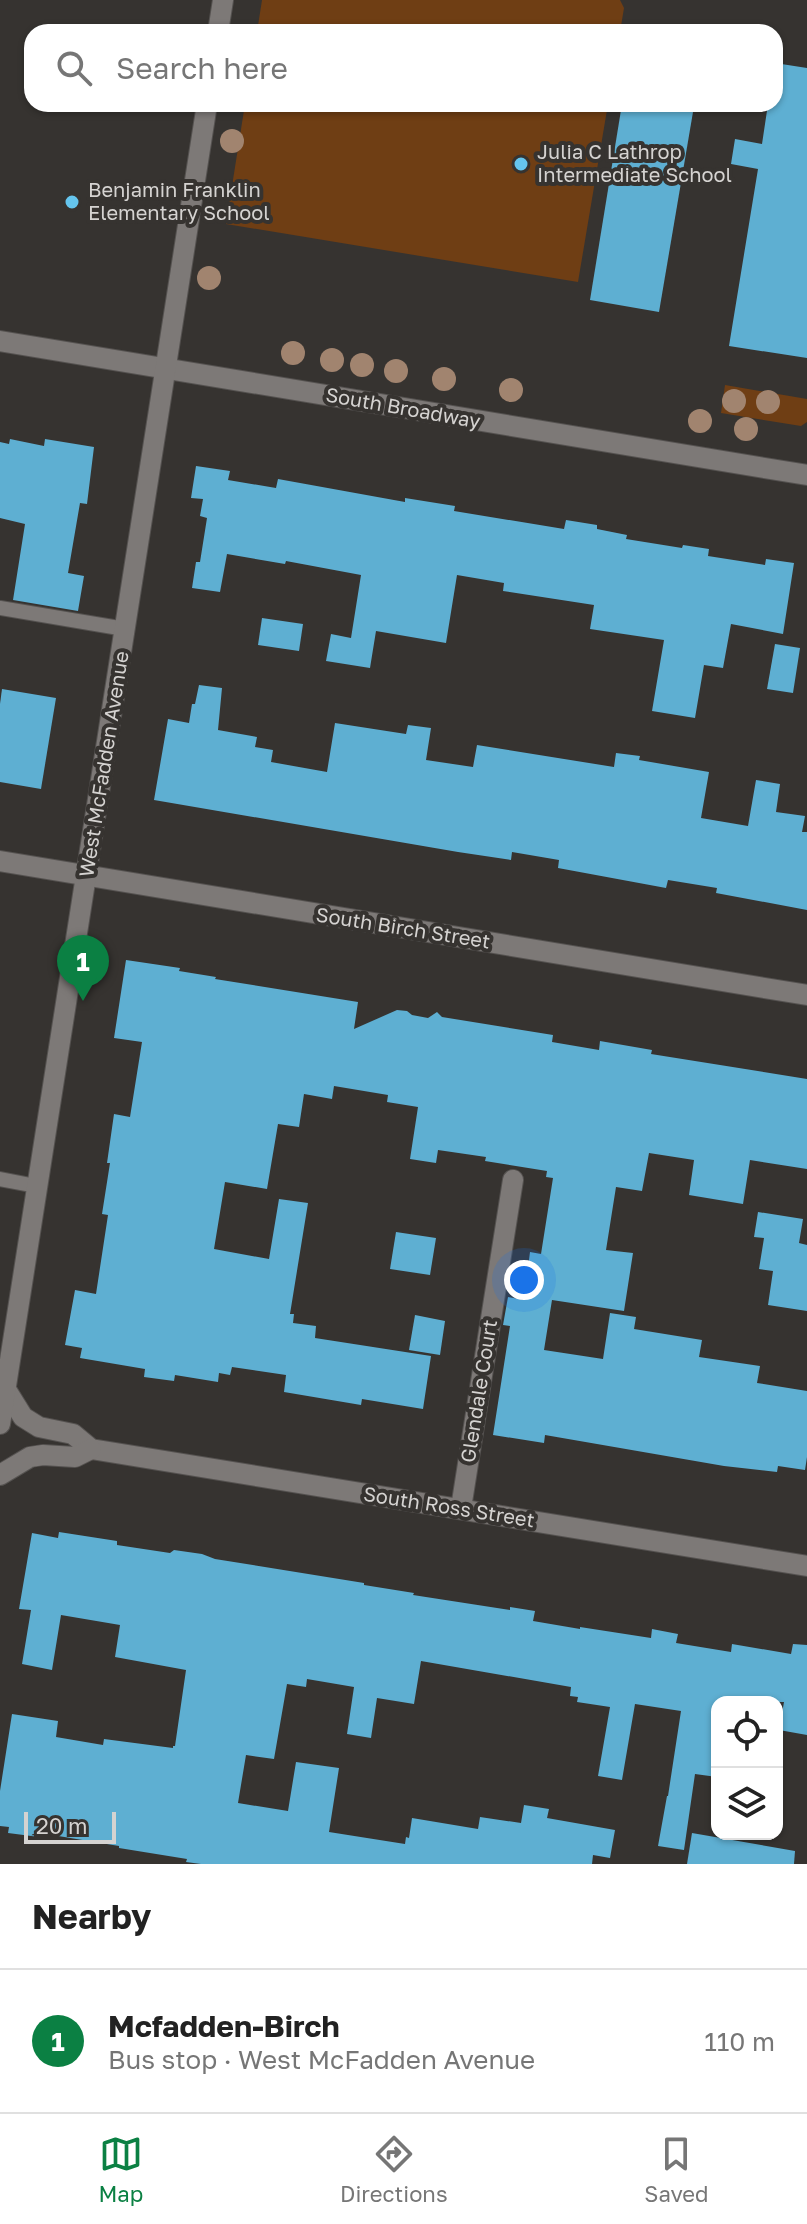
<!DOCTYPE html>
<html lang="en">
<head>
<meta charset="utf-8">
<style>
	body { margin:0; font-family:"Golos Text",sans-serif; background:#f6f6f6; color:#222 }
	.controls { position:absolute; right:24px; bottom:24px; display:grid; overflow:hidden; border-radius:16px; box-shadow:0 2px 6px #0004 }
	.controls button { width:72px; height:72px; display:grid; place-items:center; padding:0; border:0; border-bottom:2px solid #e0e0e0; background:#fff; color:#222; font:40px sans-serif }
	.scale { position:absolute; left:24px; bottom:20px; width:92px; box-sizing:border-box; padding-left:8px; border:4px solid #d5d3d1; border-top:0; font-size:22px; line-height:28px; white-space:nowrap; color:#d5d3d1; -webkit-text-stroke:6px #363330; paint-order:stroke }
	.you { position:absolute; left:524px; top:1280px; width:28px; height:28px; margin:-20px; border:6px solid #fff; border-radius:50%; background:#1a73e8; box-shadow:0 0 0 12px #1a73e833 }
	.badge { display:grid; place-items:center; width:52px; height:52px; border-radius:50%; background:#0b8043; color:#fff; font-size:26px; font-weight:700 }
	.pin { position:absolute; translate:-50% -66px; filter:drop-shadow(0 2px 4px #0008) }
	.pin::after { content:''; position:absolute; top:42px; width:28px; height:24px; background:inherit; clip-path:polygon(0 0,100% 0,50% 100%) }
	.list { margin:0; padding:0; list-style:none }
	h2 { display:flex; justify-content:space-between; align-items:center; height:104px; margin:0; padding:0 32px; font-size:34px }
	h2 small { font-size:26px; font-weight:400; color:#767676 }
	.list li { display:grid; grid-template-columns:52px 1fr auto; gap:24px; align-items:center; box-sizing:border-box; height:144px; padding:0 32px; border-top:2px solid #e0e0e0 }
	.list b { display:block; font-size:30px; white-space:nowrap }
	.list p { margin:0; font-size:26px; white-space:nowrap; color:#767676 }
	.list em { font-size:26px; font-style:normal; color:#767676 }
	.icon { flex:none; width:44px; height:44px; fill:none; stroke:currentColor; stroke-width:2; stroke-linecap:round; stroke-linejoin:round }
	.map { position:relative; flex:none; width:807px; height:1864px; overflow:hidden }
	.search { position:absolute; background:#fff; box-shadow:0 2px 6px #0004; left:24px; right:24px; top:24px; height:88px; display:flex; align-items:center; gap:20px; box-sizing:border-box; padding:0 28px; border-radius:24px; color:#767676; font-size:30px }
	.sheet { height:248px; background:#fff }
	nav { display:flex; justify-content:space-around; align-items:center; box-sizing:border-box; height:112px; border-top:2px solid #e0e0e0; background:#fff; font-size:22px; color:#767676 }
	nav a { display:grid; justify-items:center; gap:4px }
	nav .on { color:#0b8043 }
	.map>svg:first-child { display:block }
</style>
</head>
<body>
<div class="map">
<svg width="807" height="1864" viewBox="0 0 807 1864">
	<rect width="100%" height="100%" fill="#363330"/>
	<g fill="#6f3e14">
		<polygon points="262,0 620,0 624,8 620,32 257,32"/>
		<polygon points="245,104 608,104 578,282 226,224"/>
		<polygon points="725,385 807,399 807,422 801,426 721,413"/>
	</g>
	<g fill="#5eafd2">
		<polygon points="775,63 807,68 807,358 729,346 758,169 731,164 735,139 762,144 768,104 775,104"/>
		<polygon points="622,104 644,104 693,112 659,312 590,300"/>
		<polygon points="10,439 44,446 45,439 94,447 87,504 80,503 68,573 84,576 78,611 13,600 25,524 0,518 0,442 9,444"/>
		<polygon points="196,466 230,471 228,480 276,488 278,479 405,502 405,498 455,506 454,511 564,529 566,520 597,525 597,529 627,535 626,539 682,548 683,545 709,549 708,556 765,565 766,559 794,563 783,634 731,624 723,668 704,665 695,718 652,711 664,640 590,629 594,605 503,591 504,583 457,575 446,643 376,631 370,668 326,661 331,634 351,638 361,575 286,561 285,564 227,554 220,592 192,588 196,562 200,562 207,518 200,516 203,499 191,498"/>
		<polygon points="262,618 303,624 299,651 258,645"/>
		<polygon points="775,644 800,648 793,693 767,689"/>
		<polygon points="199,685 222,688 218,730 257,737 255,747 273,750 271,762 327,772 335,723 406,734 408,725 431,728 426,760 473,767 477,745 614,767 616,753 640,756 639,760 709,772 701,818 748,826 756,780 780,784 776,812 805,816 802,832 807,832 807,910 716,893 717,888 668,880 666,888 558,868 559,860 512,852 511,860 458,852 154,800 168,719 189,723 192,704 195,704"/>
		<polygon points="2,689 56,698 41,789 0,782 0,704"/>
		<polygon points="126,960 180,968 179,971 216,977 215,979 358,1002 354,1029 397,1010 407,1011 412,1015 428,1018 437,1012 442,1017 553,1035 552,1042 599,1050 600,1041 652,1050 651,1054 807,1079 807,1169 750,1160 743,1204 689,1195 694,1160 649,1153 642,1191 616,1187 606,1250 633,1253 624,1311 552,1300 544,1350 603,1359 610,1313 636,1317 634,1329 702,1340 699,1357 760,1366 757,1383 807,1391 807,1457 805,1470 778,1466 777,1472 724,1466 545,1435 544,1443 493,1435 510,1326 503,1325 508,1297 524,1300 530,1252 541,1254 553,1178 546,1177 547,1171 485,1161 486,1157 438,1150 436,1163 410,1159 418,1107 387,1102 388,1095 334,1086 332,1099 304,1094 299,1127 278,1124 267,1189 225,1182 214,1249 269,1259 279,1199 308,1203 290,1314 294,1314 293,1323 316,1326 315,1338 431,1356 423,1409 362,1399 361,1405 284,1392 286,1375 232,1367 230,1375 219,1373 218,1382 175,1375 174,1381 144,1377 145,1369 80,1358 82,1348 65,1345 75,1290 96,1294 108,1215 102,1214 110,1163 107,1163 114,1114 130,1117 142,1042 114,1038"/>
		<polygon points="758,1212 803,1219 799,1243 807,1245 807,1311 768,1305 773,1271 759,1269 764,1238 754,1237"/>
		<polygon points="396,1232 436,1238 430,1275 390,1269"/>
		<polygon points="415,1315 445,1321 440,1355 409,1350"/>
		<polygon points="59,1532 117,1541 117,1545 170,1553 174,1550 202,1554 215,1559 364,1583 364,1585 414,1593 413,1595 510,1610 510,1607 535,1611 533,1621 580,1629 580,1627 651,1638 652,1629 678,1634 676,1643 731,1652 732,1644 791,1654 793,1644 807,1645 807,1735 779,1730 784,1702 717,1702 717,1777 695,1774 684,1850 658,1846 667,1796 668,1796 681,1711 635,1704 622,1780 598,1776 610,1707 577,1702 578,1697 570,1696 571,1687 421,1661 414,1704 377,1698 371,1738 347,1734 354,1687 307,1679 306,1687 287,1684 274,1759 246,1755 238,1803 288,1811 296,1762 339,1768 329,1832 405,1844 406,1837 409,1838 412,1818 478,1829 480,1817 521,1823 524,1805 549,1809 547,1818 615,1830 610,1858 593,1855 592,1864 201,1864 186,1862 187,1859 119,1848 119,1846 40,1833 39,1837 8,1833 9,1827 0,1826 0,1791 12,1714 58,1721 56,1737 103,1745 104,1739 173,1748 173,1746 175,1746 186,1670 115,1657 120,1625 61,1615 52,1670 22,1664 31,1610 19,1609 32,1533 58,1538"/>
		<polygon points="692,1833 795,1851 794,1864 687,1864"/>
	</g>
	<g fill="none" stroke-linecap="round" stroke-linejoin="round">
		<defs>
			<g id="lane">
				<polyline points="0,608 125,629"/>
				<polyline points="0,1179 36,1186"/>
			</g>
			<g id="street">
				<polyline points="0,341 807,475"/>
				<polyline points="0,861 807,995"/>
				<polyline points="5,1388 23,1417 39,1427 73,1434 91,1449 807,1566"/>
				<polyline points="0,1475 30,1457 43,1455 75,1457 91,1449"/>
				<polyline points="461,1508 513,1180"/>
			</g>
			<g id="secondary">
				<polyline points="218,32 223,0"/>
				<polyline points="0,1424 207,104"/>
			</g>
		</defs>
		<use href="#lane" stroke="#555250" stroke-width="16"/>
		<use href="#street" stroke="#555250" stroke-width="22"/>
		<use href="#secondary" stroke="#555250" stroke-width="22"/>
		<use href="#lane" stroke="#7d7977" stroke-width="14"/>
		<use href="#street" stroke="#7d7977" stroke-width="20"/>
		<use href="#secondary" stroke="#7d7977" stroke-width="20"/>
	</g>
	<g fill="#a1846f">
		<circle cx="232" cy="141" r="12"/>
		<circle cx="209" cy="278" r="12"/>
		<circle cx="293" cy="353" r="12"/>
		<circle cx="332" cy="360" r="12"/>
		<circle cx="362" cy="365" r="12"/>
		<circle cx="396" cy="371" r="12"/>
		<circle cx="444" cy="379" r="12"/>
		<circle cx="511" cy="390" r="12"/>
		<circle cx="734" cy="401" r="12"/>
		<circle cx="768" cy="402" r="12"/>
		<circle cx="700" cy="421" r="12"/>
		<circle cx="746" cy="429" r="12"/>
	</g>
	<g fill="#65c5ee" stroke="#363330" stroke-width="3">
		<circle cx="521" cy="164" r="8"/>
		<circle cx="72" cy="202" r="8"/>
	</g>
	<g text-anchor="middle" stroke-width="8" stroke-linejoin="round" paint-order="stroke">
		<g font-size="20" fill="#d5d3d1" stroke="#363330" text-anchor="start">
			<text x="537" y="159">Julia C Lathrop<tspan x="537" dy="23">Intermediate School</tspan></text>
			<text x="88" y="197">Benjamin Franklin<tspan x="88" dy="23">Elementary School</tspan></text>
		</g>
		<g font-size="20" fill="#d5d3d1" stroke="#363330">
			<text transform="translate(403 408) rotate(10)" y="7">South Broadway</text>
			<text transform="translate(104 764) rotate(-81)" y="7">West McFadden Avenue</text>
			<text transform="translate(403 928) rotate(9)" y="7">South Birch Street</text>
			<text transform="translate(479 1391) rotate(-81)" y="7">Glendale Court</text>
			<text transform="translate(449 1507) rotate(9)" y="7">South Ross Street</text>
		</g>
	</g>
</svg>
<div class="controls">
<button><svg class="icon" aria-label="locate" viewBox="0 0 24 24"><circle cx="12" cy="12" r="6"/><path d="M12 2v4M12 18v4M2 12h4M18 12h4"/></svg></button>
<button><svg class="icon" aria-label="layers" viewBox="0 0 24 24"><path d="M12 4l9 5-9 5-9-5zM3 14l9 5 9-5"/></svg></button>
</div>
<div class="scale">20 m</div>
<div class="you"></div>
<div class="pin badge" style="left:83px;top:1001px">1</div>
<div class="search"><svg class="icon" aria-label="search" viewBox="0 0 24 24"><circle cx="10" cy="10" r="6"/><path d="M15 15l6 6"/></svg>Search here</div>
</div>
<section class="sheet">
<h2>Nearby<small></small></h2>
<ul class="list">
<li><span class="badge">1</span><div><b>Mcfadden-Birch</b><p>Bus stop · West McFadden Avenue</p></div><em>110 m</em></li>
</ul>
</section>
<nav>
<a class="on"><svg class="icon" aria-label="map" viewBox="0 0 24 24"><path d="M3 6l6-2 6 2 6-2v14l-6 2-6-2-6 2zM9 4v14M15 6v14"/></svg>Map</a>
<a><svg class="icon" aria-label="directions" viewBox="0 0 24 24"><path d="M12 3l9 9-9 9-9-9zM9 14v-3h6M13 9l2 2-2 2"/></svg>Directions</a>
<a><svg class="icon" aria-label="saved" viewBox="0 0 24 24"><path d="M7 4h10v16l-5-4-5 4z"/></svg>Saved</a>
</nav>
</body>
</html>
